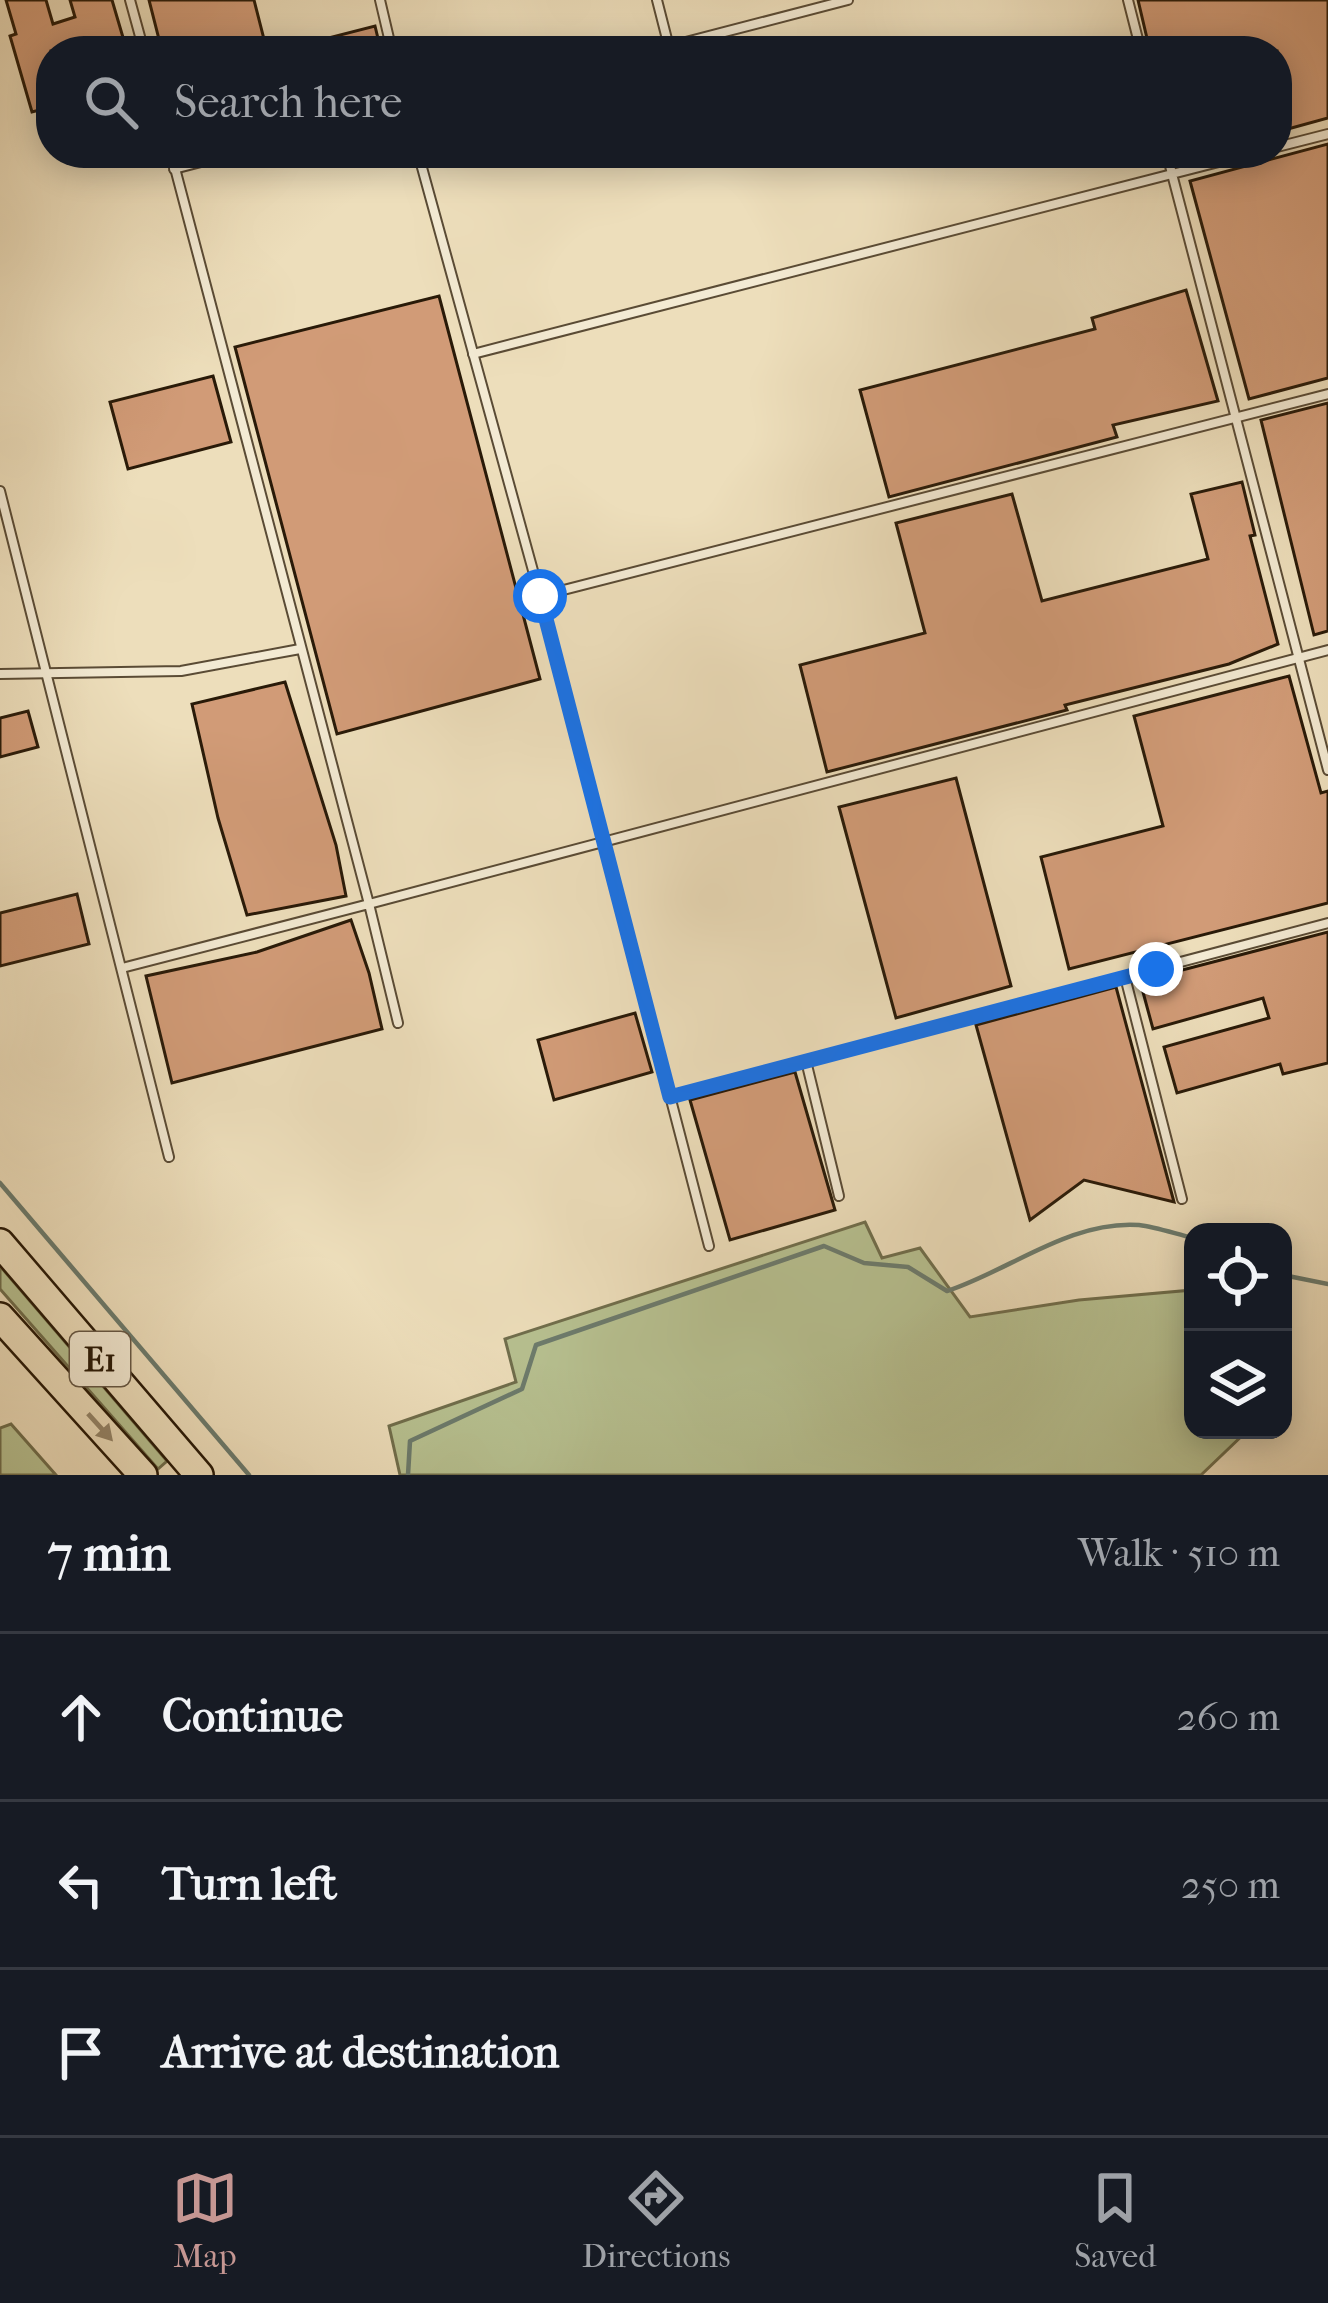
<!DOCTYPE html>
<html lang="en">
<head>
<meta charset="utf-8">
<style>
	body { margin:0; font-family:"IM FELL French Canon",serif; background:#20242c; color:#f1f3f6 }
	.controls { position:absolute; right:36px; bottom:36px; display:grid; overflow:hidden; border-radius:24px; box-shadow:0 6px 30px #0003 }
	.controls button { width:108px; height:108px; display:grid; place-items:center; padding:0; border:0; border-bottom:3px solid #363941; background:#171b24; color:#f1f3f6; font:60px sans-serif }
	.stop { position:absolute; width:36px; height:36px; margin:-27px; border:9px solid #1a73e8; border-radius:50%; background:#fff }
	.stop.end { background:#1a73e8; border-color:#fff; box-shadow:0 3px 12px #0008 }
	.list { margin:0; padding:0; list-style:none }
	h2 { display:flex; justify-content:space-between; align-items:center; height:156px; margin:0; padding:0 48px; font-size:51px }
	h2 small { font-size:39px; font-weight:400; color:#9ea1a6 }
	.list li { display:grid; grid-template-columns:78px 1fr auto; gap:36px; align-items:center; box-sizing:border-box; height:168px; padding:0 48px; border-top:3px solid #363941 }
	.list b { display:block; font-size:45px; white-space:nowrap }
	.list em { font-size:39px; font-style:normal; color:#9ea1a6 }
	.icon { flex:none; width:66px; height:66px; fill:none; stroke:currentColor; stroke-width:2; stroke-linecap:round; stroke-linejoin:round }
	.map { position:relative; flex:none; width:1328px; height:1475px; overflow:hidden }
	.search { position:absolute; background:#171b24; box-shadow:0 6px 30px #0003; left:36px; right:36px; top:36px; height:132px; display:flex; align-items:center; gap:30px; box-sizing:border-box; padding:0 42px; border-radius:48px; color:#9ea1a6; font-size:45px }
	.sheet { height:660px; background:#171b24 }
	nav { display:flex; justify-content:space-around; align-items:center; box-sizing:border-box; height:168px; border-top:3px solid #363941; background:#171b24; font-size:33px; color:#9ea1a6 }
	nav a { display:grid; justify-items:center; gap:6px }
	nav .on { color:#c59692 }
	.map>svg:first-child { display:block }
</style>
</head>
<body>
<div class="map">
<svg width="1328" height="1475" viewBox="0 0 1328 1475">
	<rect width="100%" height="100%" fill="#eddebb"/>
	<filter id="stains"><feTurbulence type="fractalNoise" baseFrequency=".00167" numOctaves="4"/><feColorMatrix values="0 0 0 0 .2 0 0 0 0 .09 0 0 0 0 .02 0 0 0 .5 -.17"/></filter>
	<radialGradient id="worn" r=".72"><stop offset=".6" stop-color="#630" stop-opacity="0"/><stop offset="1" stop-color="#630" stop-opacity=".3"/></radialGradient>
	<g fill="#b7c191" stroke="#706e4c" stroke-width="3">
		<polygon points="865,1222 882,1258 920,1248 970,1317 1079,1300 1193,1290 1193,1430 1248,1430 1201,1475 400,1475 389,1426 516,1382 505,1339"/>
		<polygon points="0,1266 167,1461 158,1469 0,1289"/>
		<polygon points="11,1424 56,1475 0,1475 0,1428"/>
	</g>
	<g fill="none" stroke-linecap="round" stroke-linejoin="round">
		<g stroke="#6c7b6d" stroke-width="4.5">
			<polyline points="0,1183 249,1475"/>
			<polyline points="1283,1275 1328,1284"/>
			<path d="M408 1475 410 1441 522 1389 536 1345 824 1246 864 1263 908 1267 947 1291C1009 1271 1070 1220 1139 1225 1156 1227 1176 1234 1193 1238"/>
		</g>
	</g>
	<g fill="#d19b77" stroke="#291a08" stroke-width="3">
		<polygon points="6,0 46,0 53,24 75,17 70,0 112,0 127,51 51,51 51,107 32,112 10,36 16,34"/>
		<polygon points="149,0 254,0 267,51 162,51"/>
		<polygon points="1138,0 1328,0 1328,118 1277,132 1277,51 1150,51"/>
		<polygon points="375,26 381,51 294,51 293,47"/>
		<polygon points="1328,144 1328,378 1249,399 1190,181"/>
		<polygon points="1186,290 1218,401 1113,425 1117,437 889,497 860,390 1095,329 1092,318"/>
		<polygon points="439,296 540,679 337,734 235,347"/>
		<polygon points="213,376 231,442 128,469 110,402"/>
		<polygon points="1328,403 1328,631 1314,635 1261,420"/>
		<polygon points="1242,482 1255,535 1250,536 1278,644 1229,664 1065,705 1067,710 827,772 800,665 925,633 896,523 1012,494 1042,601 1208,559 1191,494"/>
		<polygon points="1289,676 1321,793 1328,791 1328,903 1069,969 1041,857 1163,826 1134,716"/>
		<polygon points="285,682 336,845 346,896 247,915 218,818 192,704"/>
		<polygon points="28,711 38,747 0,757 0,718"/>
		<polygon points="956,778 1011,986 896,1018 839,807"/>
		<polygon points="77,894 89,944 0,966 0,913"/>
		<polygon points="351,920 369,973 382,1029 172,1083 146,976 257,952"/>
		<polygon points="1328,932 1328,1063 1283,1074 1280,1064 1177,1093 1164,1047 1269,1018 1263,998 1153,1029 1140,981"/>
		<polygon points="1116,987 1174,1202 1084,1180 1030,1220 976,1025"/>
		<polygon points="635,1013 652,1072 554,1100 538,1040"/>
		<polygon points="795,1072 835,1210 730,1240 690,1100"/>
	</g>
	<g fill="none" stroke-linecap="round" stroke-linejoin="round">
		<defs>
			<g id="lane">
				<polyline points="130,0 144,51"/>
				<polyline points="380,0 392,51"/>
				<polyline points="657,0 669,47"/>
				<polyline points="1128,0 1141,51"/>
				<polyline points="651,51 848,0"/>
				<polyline points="1277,147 1328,134"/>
				<polyline points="171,153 369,904 1328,650"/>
				<polyline points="418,153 540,596 709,1246"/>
				<polyline points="1254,153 1172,174 1328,770"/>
				<polyline points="174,169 236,153"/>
				<polyline points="473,354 1172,174 1167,153"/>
				<polyline points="0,491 169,1157"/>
				<polyline points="540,596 1328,394"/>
				<polyline points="0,674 181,671 300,649"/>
				<polyline points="122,968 369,904 398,1023"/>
				<polyline points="1125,977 1182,1199"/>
				<polyline points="806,1061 839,1196"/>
				<polyline points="670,1097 1328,923"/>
			</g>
			<g id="highway">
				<polyline points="0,1243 199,1475"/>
				<polyline points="0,1317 143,1475"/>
			</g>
		</defs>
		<use href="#lane" stroke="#5a4b35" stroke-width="12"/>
		<use href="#highway" stroke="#291a08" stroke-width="32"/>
		<use href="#lane" stroke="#f3ead3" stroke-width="8"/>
		<use href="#highway" stroke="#eddebb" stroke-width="27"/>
	</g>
	<defs><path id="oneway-solid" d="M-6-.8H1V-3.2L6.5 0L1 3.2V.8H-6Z" transform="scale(3)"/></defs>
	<use fill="#95866a" href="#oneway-solid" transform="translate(100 1427) rotate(48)"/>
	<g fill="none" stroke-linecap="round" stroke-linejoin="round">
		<polyline stroke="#1a73e8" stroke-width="15" points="540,596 670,1097 1156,969"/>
	</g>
	<g text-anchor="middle" stroke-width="9" stroke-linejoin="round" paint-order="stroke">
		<rect fill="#f3ead3" stroke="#665845" stroke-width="3" x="70" y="1332" width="60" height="54" rx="9"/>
		<g font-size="33" font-weight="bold" fill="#291a08">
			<text x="100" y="1371">E1</text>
		</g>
	</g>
	<rect width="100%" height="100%" filter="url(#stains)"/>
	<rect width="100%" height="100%" fill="url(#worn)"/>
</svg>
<div class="controls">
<button><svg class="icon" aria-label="locate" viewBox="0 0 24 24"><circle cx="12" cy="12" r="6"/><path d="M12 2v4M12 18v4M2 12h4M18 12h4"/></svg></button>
<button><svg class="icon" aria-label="layers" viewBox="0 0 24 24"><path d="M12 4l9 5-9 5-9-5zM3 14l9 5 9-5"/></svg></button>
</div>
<div class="stop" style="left:540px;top:596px"></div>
<div class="stop end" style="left:1156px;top:969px"></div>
<div class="search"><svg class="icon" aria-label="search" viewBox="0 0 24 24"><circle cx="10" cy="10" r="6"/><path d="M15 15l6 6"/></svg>Search here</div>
</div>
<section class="sheet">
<h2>7 min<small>Walk · 510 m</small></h2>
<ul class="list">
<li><svg class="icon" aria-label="ahead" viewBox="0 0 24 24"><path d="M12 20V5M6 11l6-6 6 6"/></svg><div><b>Continue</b></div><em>260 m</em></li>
<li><svg class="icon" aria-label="left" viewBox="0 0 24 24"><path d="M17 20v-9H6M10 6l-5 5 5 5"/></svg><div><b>Turn left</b></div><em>250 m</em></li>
<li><svg class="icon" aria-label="arrive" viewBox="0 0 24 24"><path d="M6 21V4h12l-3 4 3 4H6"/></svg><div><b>Arrive at destination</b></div></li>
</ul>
</section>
<nav>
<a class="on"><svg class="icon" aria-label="map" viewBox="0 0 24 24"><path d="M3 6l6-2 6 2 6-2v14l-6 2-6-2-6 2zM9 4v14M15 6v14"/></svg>Map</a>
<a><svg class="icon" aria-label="directions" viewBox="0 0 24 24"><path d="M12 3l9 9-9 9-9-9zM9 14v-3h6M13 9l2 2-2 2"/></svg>Directions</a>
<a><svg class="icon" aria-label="saved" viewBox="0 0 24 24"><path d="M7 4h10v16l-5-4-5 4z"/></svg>Saved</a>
</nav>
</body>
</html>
